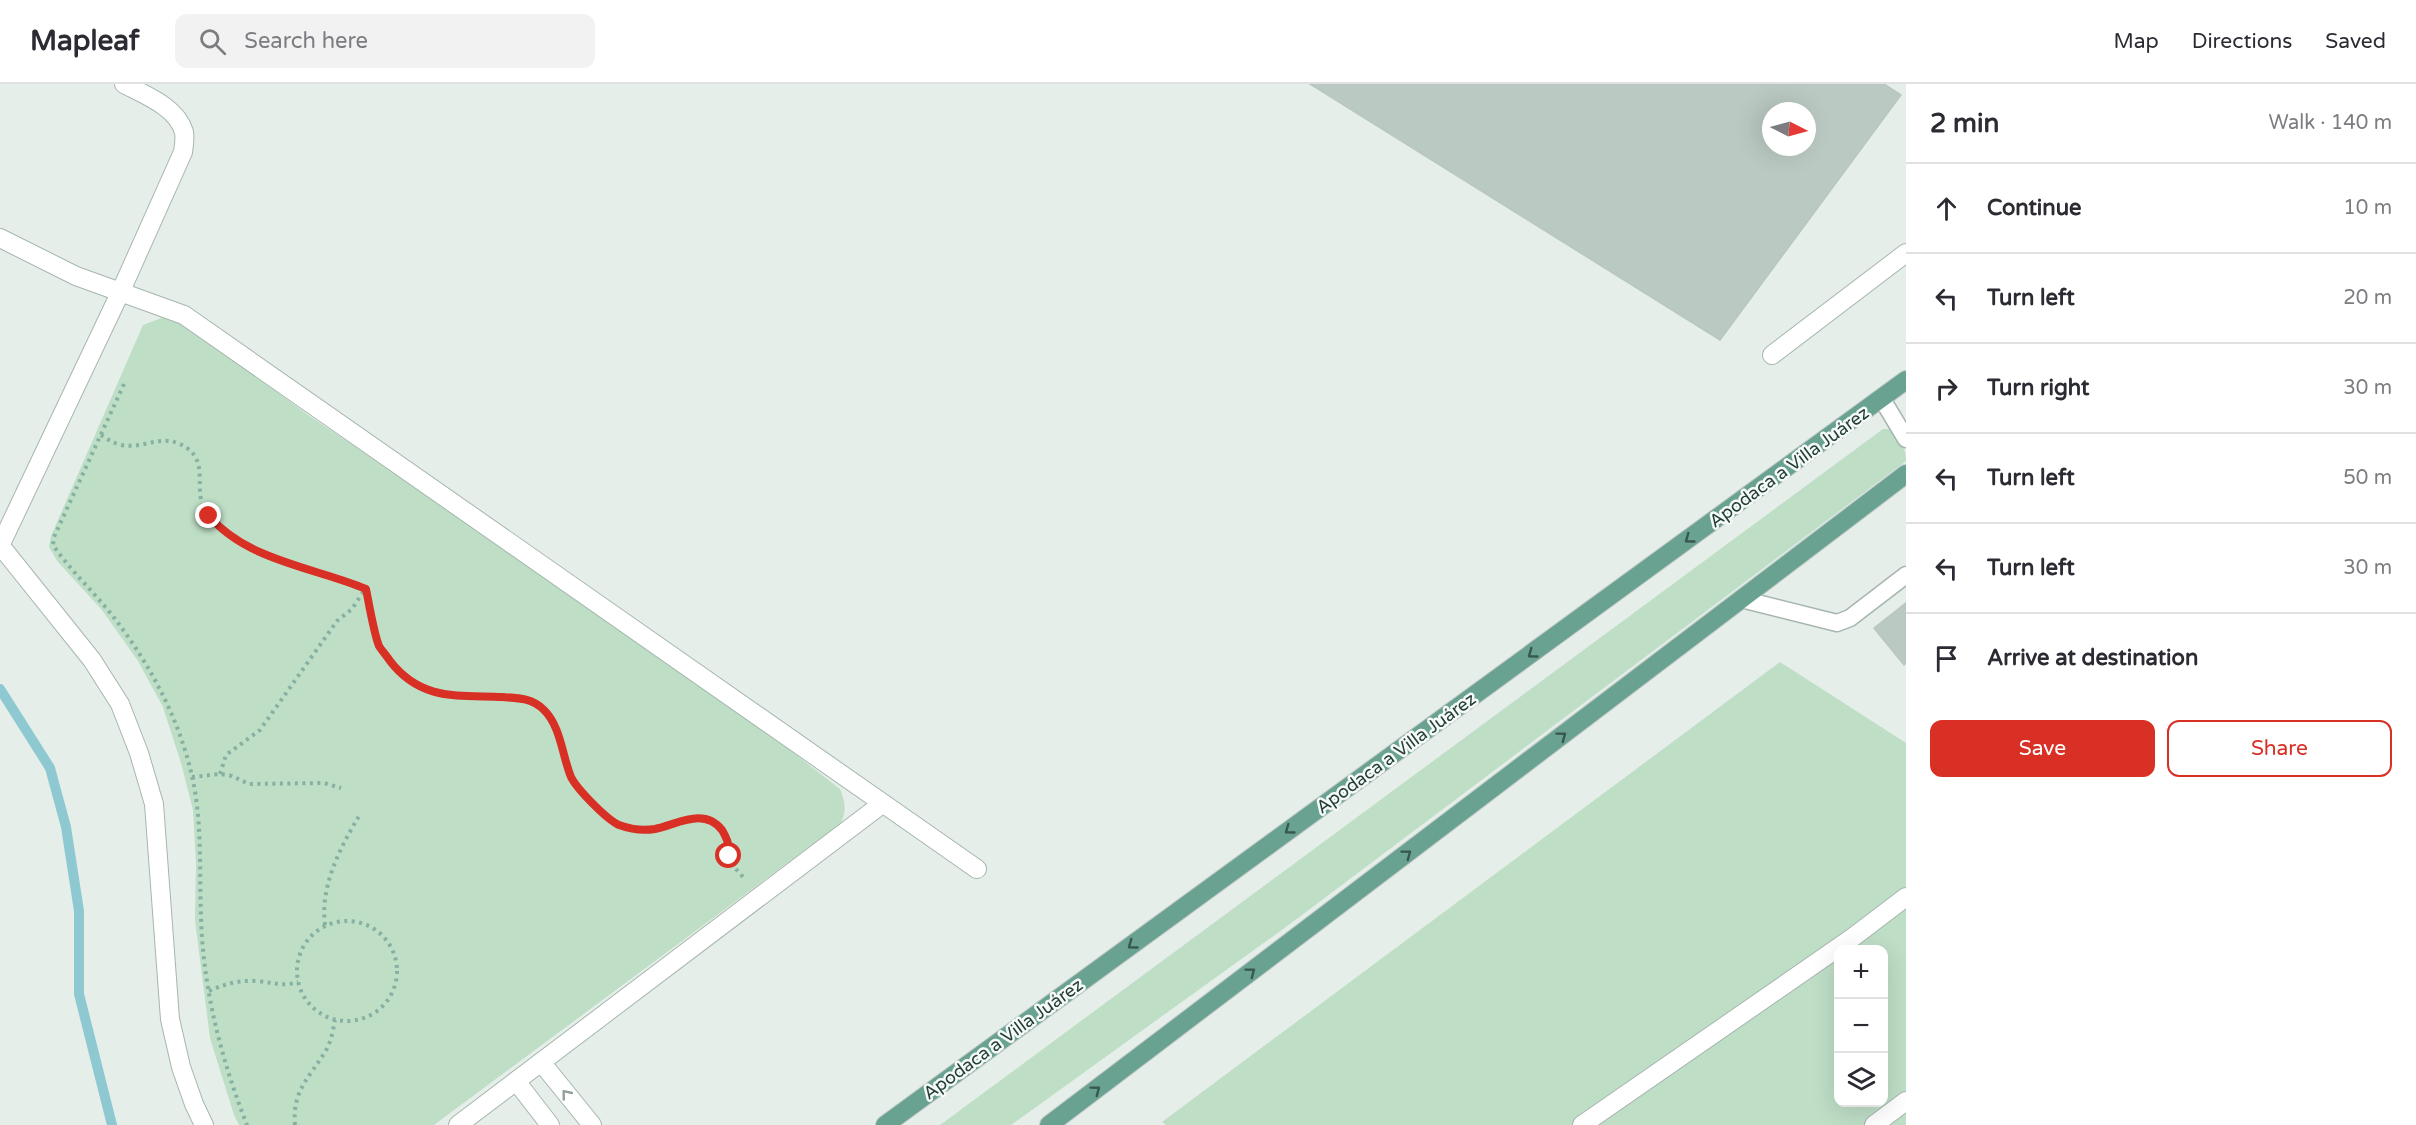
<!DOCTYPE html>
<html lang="en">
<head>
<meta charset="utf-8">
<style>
	body { margin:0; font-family:"Varela Round",sans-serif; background:#f2f2f3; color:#2b2b33 }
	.controls { position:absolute; right:18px; bottom:18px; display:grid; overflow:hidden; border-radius:12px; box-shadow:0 6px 24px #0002 }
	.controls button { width:54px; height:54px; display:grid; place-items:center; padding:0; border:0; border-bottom:2px solid #e1e1e2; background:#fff; color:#2b2b33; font:30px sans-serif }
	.compass { position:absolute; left:1762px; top:18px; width:54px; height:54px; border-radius:50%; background:#fff; box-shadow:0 6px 24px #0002; rotate:96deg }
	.stop { position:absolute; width:18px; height:18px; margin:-14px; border:4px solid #d93025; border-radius:50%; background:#fff }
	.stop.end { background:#d93025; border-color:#fff; box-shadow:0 2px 6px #0008 }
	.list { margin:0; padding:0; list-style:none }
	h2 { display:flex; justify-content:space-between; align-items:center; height:78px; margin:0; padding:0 24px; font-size:26px }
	h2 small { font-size:20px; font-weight:400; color:#7c7c81 }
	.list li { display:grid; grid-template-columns:39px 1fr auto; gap:18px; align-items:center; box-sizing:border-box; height:90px; padding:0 24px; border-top:2px solid #e1e1e2 }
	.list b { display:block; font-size:22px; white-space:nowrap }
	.list em { font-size:20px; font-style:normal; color:#7c7c81 }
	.actions { display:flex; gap:12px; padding:18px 24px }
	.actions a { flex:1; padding:14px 0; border:2px solid #d93025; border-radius:12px; text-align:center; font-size:21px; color:#d93025 }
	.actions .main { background:#d93025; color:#fff }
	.icon { flex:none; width:33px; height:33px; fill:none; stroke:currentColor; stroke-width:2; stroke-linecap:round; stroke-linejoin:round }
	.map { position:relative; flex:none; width:1906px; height:1041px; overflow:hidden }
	header { display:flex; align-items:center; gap:36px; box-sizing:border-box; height:84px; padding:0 30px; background:#fff; border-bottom:2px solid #e1e1e2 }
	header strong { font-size:28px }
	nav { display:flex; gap:33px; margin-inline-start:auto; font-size:21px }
	.search { width:420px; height:54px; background:#f2f2f3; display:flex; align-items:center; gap:15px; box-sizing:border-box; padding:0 21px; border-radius:12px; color:#7c7c81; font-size:22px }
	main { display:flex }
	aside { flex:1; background:#fff }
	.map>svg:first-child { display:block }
</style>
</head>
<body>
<header>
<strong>Mapleaf</strong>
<div class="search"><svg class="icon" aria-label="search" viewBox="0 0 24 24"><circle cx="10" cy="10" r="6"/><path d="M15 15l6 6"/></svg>Search here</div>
<nav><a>Map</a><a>Directions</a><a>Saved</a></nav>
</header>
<main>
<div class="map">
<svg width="1906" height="1041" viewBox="0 0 1906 1041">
	<rect width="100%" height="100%" fill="#e5eee9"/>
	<g fill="#bedec6" fill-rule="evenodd">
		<path d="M164 233 177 234 190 243 308 331 457 431 791 667 840 705C845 718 847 726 841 739L434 1041H239L234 1031 210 954 195 836 196 779 193 726 181 679 163 623 138 577 102 526 58 478 49 463 51 452 143 241Z"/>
		<path d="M1883 345H1891C1900 355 1906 364 1906 377L1290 840 1011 1041H940Z"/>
		<path d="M1780 578 1906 659V1041H1166L1162 1038ZM1838 866H1884V1018H1838Z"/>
	</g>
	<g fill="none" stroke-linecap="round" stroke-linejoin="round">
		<polyline stroke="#8ec9d1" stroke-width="10" points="0,605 50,684 66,743 79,827 79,910 112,1041"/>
	</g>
	<g fill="#bac9c2" stroke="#b7c7c0" stroke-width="1.5" fill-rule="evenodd">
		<path d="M1310 0H1884L1901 11 1720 256ZM1771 27H1807V63H1771Z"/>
		<polygon points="1906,519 1906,579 1904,581 1874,544"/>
	</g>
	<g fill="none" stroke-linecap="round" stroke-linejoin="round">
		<defs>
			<g id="lane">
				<polyline points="1882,315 1906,355"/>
				<polyline points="1741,515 1837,539 1850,534 1906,491"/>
			</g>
			<g id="street">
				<polyline points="0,154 76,192 184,231 977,785"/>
				<polyline points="1772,271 1906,169"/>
				<polyline points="0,461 92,576 120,620 139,669 154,720 170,935 181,983 194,1020 204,1041"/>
				<path d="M0 462 120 209 183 68C184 62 185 54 184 48 177 23 145 11 124 0"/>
				<polyline points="541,978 592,1041"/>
				<polyline points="516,997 550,1041"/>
				<polyline points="458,1041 882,720"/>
				<polyline points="1582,1041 1852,854 1906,813"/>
				<polyline points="1874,1041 1906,1017"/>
			</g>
			<g id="primary">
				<polyline points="885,1041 1906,296"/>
				<polyline points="1049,1041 1906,390"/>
			</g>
		</defs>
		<use href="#lane" stroke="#a7b6b0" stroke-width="19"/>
		<use href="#street" stroke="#a7b6b0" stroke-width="20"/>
		<use href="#primary" stroke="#c2c9c7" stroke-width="20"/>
		<g stroke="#86b1a2" stroke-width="4" stroke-dasharray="3 4.5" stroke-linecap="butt">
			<path d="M124 300 54 453 53 461C70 486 93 507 112 531 147 576 176 628 190 684 203 733 199 783 201 833 203 904 221 975 247 1041"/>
			<path d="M101 351C107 355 113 359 121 361 145 366 162 347 187 364 209 380 193 406 205 426 236 475 316 484 366 505 369 519 374 552 380 563 411 622 468 611 524 614 553 626 559 650 567 679 569 684 570 691 573 696 580 706 590 719 599 727 643 770 686 719 715 739 731 749 726 762 730 775 733 783 738 787 743 793"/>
			<polyline points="220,690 226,671 260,646 337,537 352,525 365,505"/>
			<polyline points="192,693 220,690 232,692 249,700 324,699 341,704"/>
			<circle cx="347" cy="887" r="50"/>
			<path d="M325 841C320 802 340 764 359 732"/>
			<path d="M209 907C225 900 238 896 256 897 271 898 283 903 298 898"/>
			<path d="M295 1041C292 1007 309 994 325 968 331 959 333 946 335 936"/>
		</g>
		<use href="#lane" stroke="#fff" stroke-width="16"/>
		<use href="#street" stroke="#fff" stroke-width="18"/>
		<use href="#primary" stroke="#6aa292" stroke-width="18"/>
	</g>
	<defs><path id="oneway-chevron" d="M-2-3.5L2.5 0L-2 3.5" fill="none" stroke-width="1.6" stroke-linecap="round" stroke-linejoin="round" transform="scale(1.5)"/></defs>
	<g stroke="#36584e">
		<use href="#oneway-chevron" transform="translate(1689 455) rotate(144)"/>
		<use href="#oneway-chevron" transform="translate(1532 570) rotate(144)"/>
		<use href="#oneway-chevron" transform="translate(1562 652) rotate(-37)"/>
		<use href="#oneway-chevron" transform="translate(1289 746) rotate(144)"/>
		<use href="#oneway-chevron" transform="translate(1407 770) rotate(-37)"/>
		<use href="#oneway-chevron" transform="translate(1132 861) rotate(144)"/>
		<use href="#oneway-chevron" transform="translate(1251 888) rotate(-37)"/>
		<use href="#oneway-chevron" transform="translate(1096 1006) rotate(-37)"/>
	</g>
	<use stroke="#929f9b" href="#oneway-chevron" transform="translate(566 1010) rotate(-129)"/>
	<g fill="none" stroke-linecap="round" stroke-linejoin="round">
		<path stroke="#d93025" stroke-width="8" d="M209 432C248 477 313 483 366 505 369 520 374 550 379 562 382 567 387 572 390 577 421 617 457 611 502 613 518 614 532 614 544 626 561 643 562 671 571 693 577 705 606 735 619 741 630 745 643 747 655 745 678 740 704 723 722 746 728 756 729 761 729 772"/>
	</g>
	<g text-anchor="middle" stroke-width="5" stroke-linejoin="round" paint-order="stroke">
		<g font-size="18" fill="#243f37" stroke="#f5faf8">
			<text transform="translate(1789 383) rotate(-36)" y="6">Apodaca a Villa Juárez</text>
			<text transform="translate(1396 669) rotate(-36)" y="6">Apodaca a Villa Juárez</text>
			<text transform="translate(1003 955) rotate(-36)" y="6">Apodaca a Villa Juárez</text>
		</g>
	</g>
</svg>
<div class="controls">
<button>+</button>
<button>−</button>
<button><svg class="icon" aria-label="layers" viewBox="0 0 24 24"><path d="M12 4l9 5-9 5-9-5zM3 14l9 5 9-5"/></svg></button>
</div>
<svg class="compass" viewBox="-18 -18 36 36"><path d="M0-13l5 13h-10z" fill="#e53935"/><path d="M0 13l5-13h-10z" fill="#7c7c81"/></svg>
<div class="stop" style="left:729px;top:772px"></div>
<div class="stop end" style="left:209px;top:432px"></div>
</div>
<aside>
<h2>2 min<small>Walk · 140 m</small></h2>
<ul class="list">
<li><svg class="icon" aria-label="ahead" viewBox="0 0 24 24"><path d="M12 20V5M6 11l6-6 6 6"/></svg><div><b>Continue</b></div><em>10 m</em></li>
<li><svg class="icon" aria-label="left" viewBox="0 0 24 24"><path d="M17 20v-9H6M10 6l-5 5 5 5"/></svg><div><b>Turn left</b></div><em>20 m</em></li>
<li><svg class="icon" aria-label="right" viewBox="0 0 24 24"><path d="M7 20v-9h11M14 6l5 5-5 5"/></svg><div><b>Turn right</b></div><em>30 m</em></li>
<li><svg class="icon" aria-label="left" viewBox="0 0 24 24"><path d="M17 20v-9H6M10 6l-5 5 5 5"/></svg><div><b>Turn left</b></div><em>50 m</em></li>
<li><svg class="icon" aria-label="left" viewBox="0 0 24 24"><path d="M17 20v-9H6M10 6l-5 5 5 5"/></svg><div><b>Turn left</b></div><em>30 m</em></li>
<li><svg class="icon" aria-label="arrive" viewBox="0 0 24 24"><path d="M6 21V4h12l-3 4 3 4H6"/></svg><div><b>Arrive at destination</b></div></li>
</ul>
<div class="actions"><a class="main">Save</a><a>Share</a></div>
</aside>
</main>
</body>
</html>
